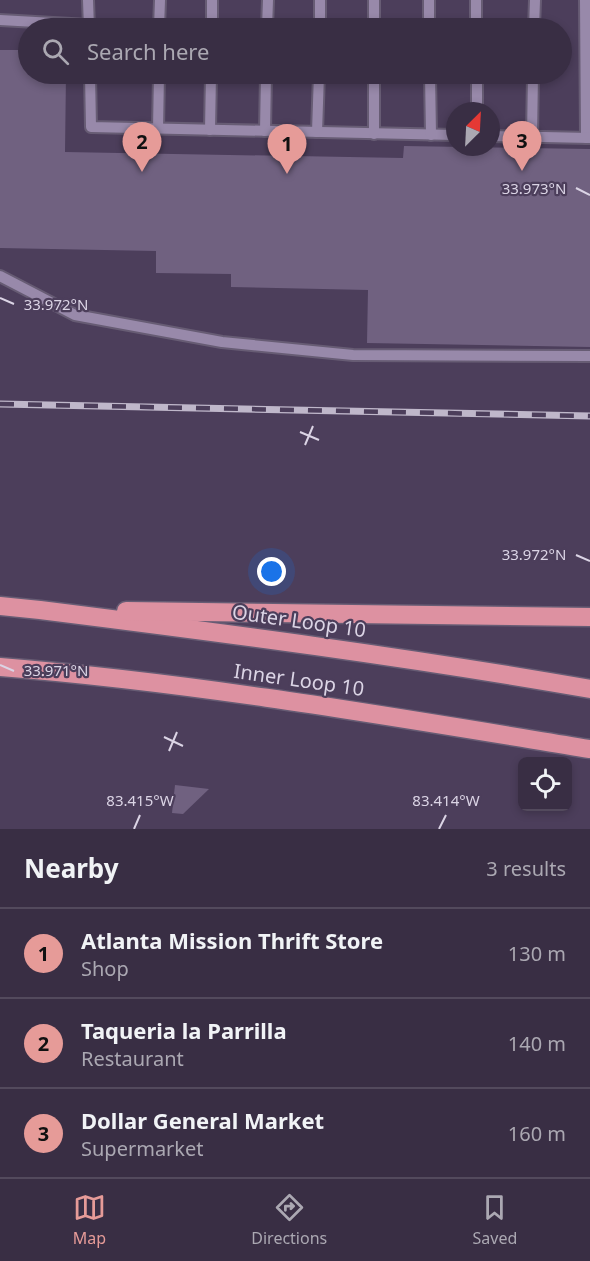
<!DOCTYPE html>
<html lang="en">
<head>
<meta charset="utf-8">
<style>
	body { margin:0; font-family:"Noto Sans",sans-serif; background:#443a4f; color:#f1f3f6 }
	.controls { position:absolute; right:18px; bottom:18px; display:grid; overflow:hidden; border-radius:9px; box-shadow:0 3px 9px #0003 }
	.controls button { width:54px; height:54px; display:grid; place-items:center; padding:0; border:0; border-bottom:2px solid #534a5d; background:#392e44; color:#f1f3f6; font:30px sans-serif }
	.compass { position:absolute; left:446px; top:102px; width:54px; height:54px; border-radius:50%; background:#392e44; box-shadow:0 3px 9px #0003; rotate:24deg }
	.you { position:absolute; left:272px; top:572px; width:21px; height:21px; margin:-15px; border:4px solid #fff; border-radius:50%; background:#1a73e8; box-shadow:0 0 0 9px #1a73e833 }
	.badge { display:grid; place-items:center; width:39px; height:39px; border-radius:50%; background:#e69b98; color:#111; font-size:20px; font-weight:700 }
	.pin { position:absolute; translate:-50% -50px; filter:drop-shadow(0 2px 3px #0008) }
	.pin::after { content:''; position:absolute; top:32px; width:21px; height:18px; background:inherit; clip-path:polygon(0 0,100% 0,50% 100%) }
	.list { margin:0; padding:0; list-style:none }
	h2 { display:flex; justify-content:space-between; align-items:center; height:78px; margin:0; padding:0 24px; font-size:26px }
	h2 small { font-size:20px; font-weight:400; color:#aba8b2 }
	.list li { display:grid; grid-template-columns:39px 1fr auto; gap:18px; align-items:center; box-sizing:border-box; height:90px; padding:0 24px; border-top:2px solid #534a5d }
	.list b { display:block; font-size:22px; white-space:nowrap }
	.list p { margin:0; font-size:20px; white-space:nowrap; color:#aba8b2 }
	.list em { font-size:20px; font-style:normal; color:#aba8b2 }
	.icon { flex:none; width:33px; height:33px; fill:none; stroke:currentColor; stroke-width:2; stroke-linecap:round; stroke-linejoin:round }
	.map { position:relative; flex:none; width:590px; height:829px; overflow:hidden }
	.search { position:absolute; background:#392e44; box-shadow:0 3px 9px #0003; left:18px; right:18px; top:18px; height:66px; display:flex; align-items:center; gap:15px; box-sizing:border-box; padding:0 21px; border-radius:33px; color:#aba8b2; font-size:22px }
	.sheet { height:348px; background:#392e44 }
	nav { display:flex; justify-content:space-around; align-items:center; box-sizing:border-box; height:84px; border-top:2px solid #534a5d; background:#392e44; font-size:16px; color:#aba8b2 }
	nav a { display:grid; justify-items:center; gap:3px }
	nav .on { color:#e69b98 }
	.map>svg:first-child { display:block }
</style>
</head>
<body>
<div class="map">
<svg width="590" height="829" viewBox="0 0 590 829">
	<rect width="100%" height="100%" fill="#4c3e5b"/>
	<g fill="#706180">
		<polygon points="0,50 28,50 28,74 66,74 65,152 403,158 404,146 590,149 590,347 367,343 368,290 231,287 231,274 156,273 156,251 0,248"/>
		<polygon points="175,785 209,789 183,814 172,813"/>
	</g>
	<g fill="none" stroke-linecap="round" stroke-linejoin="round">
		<defs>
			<g id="minor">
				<polyline points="88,0 89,28"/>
				<polyline points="429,0 429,28"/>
				<polyline points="476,0 476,28"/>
				<polyline points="585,0 586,138"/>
				<polyline points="0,20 89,25"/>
				<polyline points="159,28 160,0"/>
				<polyline points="212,28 212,0"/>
				<polyline points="267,28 268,0"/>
				<polyline points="320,28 320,0"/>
				<polyline points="374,28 374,0"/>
				<polyline points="534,28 535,0"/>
				<polyline points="90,74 91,127 455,135"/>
				<polyline points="430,74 431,135"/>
				<polyline points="477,74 477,111"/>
				<polyline points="158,129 159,74"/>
				<polyline points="210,130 211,74"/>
				<polyline points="265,131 266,74"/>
				<polyline points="317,132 319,74"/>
				<polyline points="374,134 374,74"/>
				<polyline points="491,136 590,138"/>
				<polyline points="532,137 533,74"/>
				<polyline points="0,276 75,315 222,342 353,355 590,356"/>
			</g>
			<g id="highway">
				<path d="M0 606 40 610C224 633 408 657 590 689"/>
				<polyline points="126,611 590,617"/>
				<path d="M0 667C198 683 394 717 590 749"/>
			</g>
		</defs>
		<use href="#minor" stroke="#675c74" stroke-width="14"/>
		<use href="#highway" stroke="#675c74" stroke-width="21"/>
		<use href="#minor" stroke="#9889aa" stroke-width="10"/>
		<use href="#highway" stroke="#dd91a1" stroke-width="18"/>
		<defs>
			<polyline id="rail" points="0,404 590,416"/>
		</defs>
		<use href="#rail" stroke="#bfb7ca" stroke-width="7"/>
		<use href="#rail" stroke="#4c3e5b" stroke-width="4.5" stroke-dasharray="14" stroke-linecap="butt"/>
	</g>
	<path fill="none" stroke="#dbd4e5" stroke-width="2" d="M576 188 590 195M0 298 14 304M300 432 319 440M305 445 313 426M576 555 590 561M0 665 14 671M164 737 183 746M169 751 177 732M134 829 140 815M439 829 446 815"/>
	<g text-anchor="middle" stroke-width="4.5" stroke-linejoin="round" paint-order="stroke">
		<g font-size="20" fill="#dbd4e5" stroke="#4c3e5b">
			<text transform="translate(299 621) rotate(8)" y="7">Outer Loop 10</text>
			<text transform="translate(299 680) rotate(8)" y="7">Inner Loop 10</text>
		</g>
	</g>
	<g font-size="15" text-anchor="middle" fill="#dbd4e5" stroke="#4c3e5b" stroke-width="4.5" stroke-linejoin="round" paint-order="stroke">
		<text x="534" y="194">33.973°N</text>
		<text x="56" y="310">33.972°N</text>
		<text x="534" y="560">33.972°N</text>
		<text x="56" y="676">33.971°N</text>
		<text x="140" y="806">83.415°W</text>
		<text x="446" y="806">83.414°W</text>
	</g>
</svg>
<div class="controls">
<button><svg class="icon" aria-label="locate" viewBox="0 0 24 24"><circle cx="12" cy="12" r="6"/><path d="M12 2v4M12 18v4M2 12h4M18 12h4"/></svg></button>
</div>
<svg class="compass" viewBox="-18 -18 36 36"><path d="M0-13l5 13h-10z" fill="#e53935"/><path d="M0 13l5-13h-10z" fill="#aba8b2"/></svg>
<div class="you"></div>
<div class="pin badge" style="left:287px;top:174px">1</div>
<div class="pin badge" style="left:142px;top:172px">2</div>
<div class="pin badge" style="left:522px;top:171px">3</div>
<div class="search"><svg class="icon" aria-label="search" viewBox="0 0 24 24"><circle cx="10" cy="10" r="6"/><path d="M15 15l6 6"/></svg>Search here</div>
</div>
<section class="sheet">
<h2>Nearby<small>3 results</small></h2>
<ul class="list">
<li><span class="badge">1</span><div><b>Atlanta Mission Thrift Store</b><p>Shop</p></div><em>130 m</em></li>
<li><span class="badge">2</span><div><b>Taqueria la Parrilla</b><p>Restaurant</p></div><em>140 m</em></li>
<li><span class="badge">3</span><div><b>Dollar General Market</b><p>Supermarket</p></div><em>160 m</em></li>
</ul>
</section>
<nav>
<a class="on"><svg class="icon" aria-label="map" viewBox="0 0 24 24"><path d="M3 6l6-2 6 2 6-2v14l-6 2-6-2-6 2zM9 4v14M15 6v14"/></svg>Map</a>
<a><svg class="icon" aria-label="directions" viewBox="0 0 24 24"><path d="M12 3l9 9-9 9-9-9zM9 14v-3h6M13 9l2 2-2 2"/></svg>Directions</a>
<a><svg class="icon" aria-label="saved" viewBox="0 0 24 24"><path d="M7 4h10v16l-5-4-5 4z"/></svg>Saved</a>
</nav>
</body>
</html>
